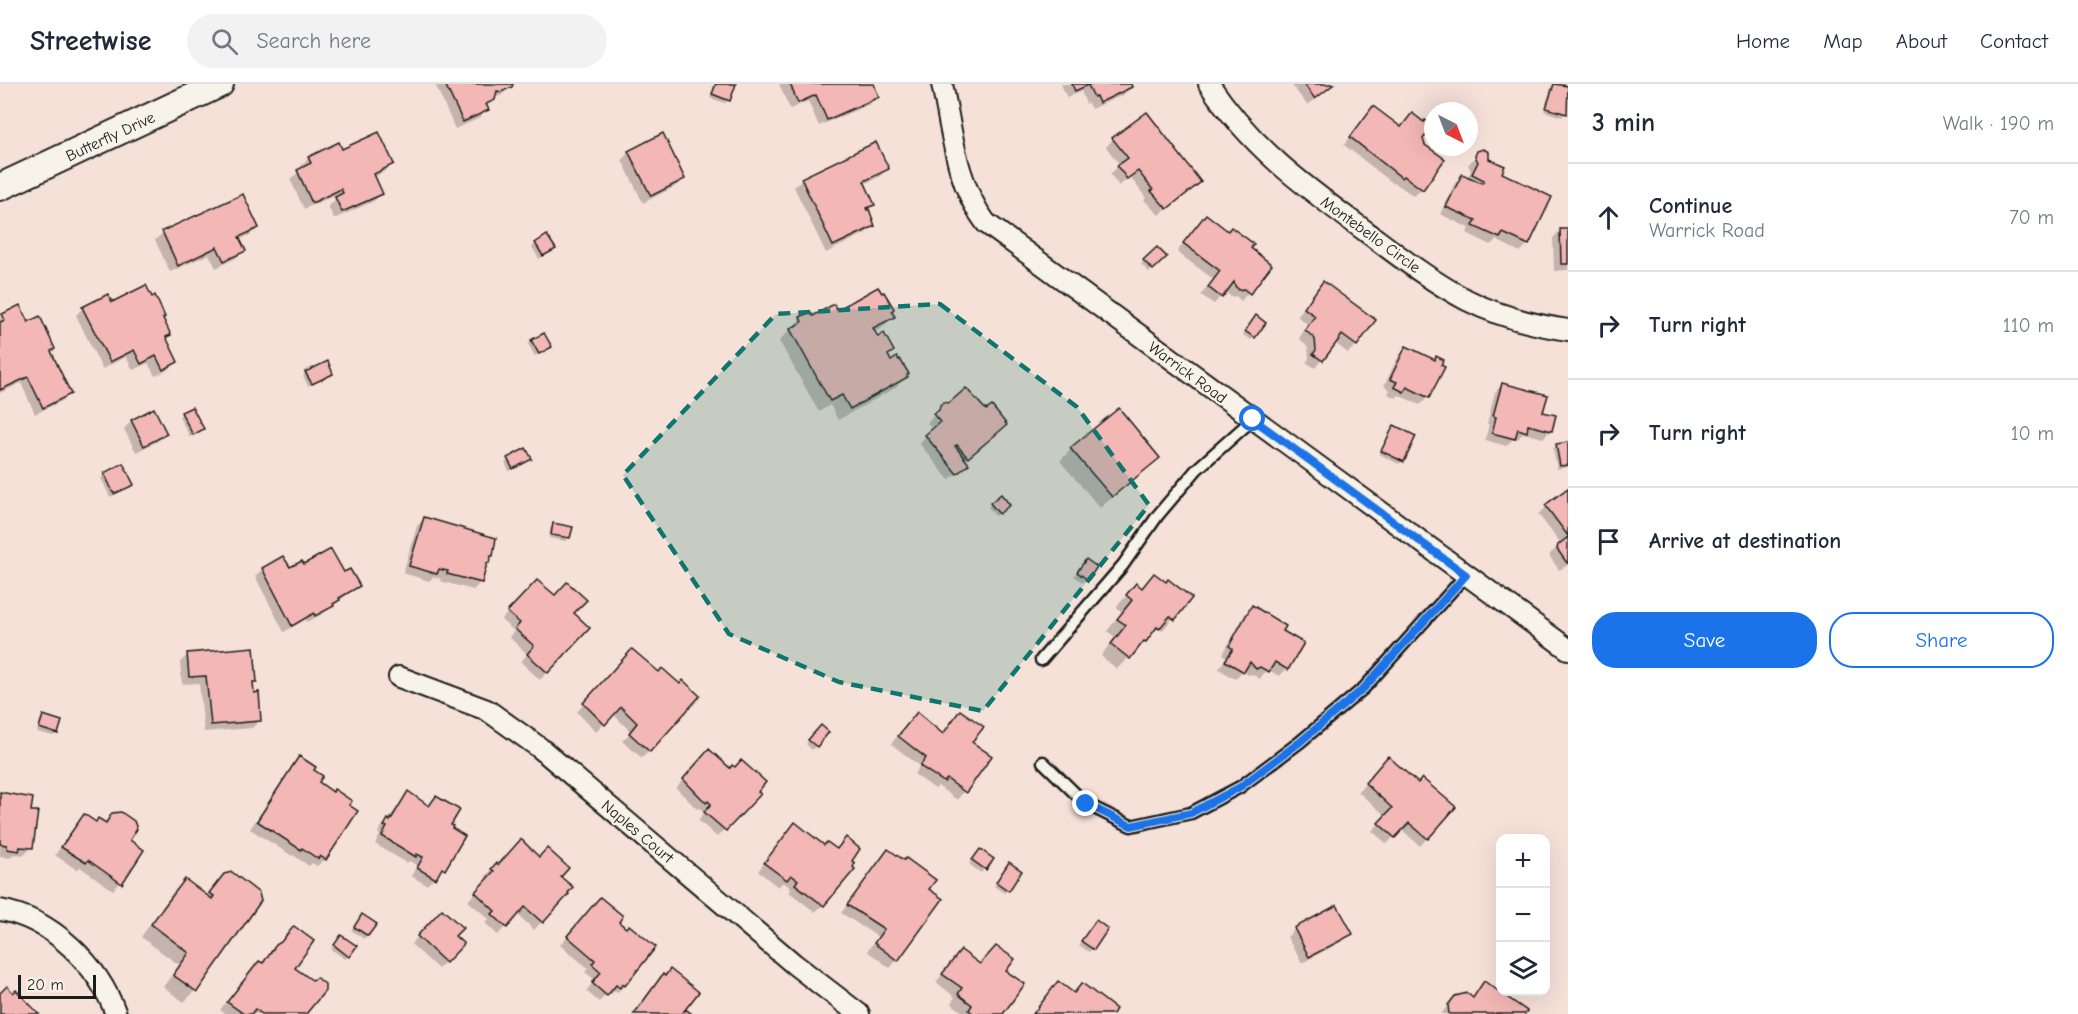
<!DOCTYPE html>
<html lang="en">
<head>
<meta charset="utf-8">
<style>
	body { margin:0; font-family:"Comic Neue",sans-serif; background:#f2f2f3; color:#1f2937 }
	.controls { position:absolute; right:18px; bottom:18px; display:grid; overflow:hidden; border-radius:12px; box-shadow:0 6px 24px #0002 }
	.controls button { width:54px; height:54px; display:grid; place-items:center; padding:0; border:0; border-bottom:2px solid #e0e1e3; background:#fff; color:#1f2937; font:30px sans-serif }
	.compass { position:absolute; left:1424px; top:18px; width:54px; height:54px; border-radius:50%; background:#fff; box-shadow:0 6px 24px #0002; rotate:138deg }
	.scale { position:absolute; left:18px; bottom:15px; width:78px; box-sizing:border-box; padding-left:6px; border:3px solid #1c1c1c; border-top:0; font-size:16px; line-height:21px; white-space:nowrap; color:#1c1c1c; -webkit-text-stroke:4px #f7f3e8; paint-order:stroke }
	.stop { position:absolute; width:18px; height:18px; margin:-14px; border:4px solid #1a73e8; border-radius:50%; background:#fff }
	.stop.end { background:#1a73e8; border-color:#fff; box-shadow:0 2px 6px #0008 }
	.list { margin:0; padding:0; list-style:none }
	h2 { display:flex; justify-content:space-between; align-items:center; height:78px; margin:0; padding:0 24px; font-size:26px }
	h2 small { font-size:20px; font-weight:400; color:#747a83 }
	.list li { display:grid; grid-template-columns:39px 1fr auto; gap:18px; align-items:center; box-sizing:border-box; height:108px; padding:0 24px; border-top:2px solid #e0e1e3 }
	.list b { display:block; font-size:22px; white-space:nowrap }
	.list p { margin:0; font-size:20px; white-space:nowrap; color:#747a83 }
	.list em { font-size:20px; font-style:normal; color:#747a83 }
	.actions { display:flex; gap:12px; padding:18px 24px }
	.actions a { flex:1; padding:14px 0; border:2px solid #1a73e8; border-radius:24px; text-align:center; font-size:21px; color:#1a73e8 }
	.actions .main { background:#1a73e8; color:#fff }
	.icon { flex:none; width:33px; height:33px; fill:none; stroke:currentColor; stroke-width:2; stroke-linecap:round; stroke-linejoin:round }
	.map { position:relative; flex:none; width:1568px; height:930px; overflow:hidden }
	header { display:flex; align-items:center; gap:36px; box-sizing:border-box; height:84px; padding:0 30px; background:#fff; border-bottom:2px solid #e0e1e3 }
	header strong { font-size:28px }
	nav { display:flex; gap:33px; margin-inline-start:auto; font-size:21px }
	.search { width:420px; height:54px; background:#f2f2f3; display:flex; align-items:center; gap:15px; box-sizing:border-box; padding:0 21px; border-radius:33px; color:#747a83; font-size:22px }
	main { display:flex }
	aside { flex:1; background:#fff }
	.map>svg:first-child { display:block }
</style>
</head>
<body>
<header>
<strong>Streetwise</strong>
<div class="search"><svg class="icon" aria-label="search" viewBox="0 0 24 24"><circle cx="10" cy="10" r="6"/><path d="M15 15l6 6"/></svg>Search here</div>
<nav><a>Home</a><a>Map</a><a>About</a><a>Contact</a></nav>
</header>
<main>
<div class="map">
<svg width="1568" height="930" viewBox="0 0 1568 930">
	<rect width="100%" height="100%" fill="#f6e1d9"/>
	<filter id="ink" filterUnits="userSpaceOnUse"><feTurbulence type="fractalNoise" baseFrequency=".0167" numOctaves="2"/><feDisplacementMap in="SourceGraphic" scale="12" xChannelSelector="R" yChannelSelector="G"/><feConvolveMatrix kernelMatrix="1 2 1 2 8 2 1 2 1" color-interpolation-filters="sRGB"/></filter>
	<g filter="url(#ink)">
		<g fill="#0003">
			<polygon points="435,0 511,0 502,11 494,14 486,23 487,26 480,34 455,45"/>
			<polygon points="714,0 735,0 729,16 725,19 710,14"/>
			<polygon points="779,0 872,0 878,12 870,20 819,42 808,17 790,25"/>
			<polygon points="1061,0 1129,0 1131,3 1123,11 1091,25 1088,19 1086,20 1081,7 1067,14"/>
			<polygon points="1291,0 1334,0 1307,21"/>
			<polygon points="1554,0 1568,4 1568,21 1565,29 1562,33 1544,27 1551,3"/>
			<polygon points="1373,24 1400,44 1421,55 1421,105 1414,112 1395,99 1394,100 1344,61"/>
			<polygon points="1113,55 1199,98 1159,131 1144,116 1146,114 1130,93 1119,102 1110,90 1120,81 1106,63"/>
			<polygon points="341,67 393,80 385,87 374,93 381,110 374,117 334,135 328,122 335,116 333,112 304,125 290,95 303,85 301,81 309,74"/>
			<polygon points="629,68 684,94 676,102 643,119 622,76"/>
			<polygon points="1478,69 1500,90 1528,160 1520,168 1496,156 1491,161 1467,149 1469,144 1440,130 1455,99 1462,92 1467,94 1471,87 1468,81"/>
			<polygon points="887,85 879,93 864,100 873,120 868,126 873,142 866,149 826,169 794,103 802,95"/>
			<polygon points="242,111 257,143 250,151 239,156 244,166 236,174 216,184 209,170 170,188 155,156 163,149"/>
			<polygon points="1198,140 1270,181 1241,217 1236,212 1231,213 1228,210 1227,205 1214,220 1201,211 1213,195 1177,168"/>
			<polygon points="1561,146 1568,146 1568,186 1554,187 1553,154"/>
			<polygon points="536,160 554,165 539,175 532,163"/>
			<polygon points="1157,165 1165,173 1149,188 1141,180"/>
			<polygon points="1324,199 1356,261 1348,269 1335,259 1315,284 1306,278 1309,275 1308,263 1299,254 1308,241 1297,232"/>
			<polygon points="112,220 162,235 169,250 165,254 177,277 169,285 155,292 148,279 133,286 126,273 102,285 76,231 83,224"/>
			<polygon points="890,227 893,232 882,244 874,248 877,255 892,267 887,272 890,279 906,293 895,304 838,336 830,321 819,328 779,257 801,234 812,234 836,228"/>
			<polygon points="3,231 27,240 50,268 69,310 62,317 35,330 21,299 0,309 0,234"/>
			<polygon points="1253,237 1254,253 1251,256 1243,251"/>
			<polygon points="532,257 547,266 535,272 528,260"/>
			<polygon points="1407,264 1434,277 1437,274 1439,282 1443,283 1427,314 1420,321 1399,311 1396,314 1388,310 1390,306 1384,302 1399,271"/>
			<polygon points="306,289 332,290 308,302 303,292"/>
			<polygon points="1502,301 1542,329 1551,346 1543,354 1523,349 1518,355 1514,354 1506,362 1485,356 1489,340 1487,340 1495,308"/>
			<polygon points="945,320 986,329 1005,341 965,376 960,387 949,396 919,359 933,346 927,339"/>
			<polygon points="154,326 166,350 158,357 136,368 124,345 131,337"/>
			<polygon points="182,329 202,345 190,353 179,333"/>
			<polygon points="1394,343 1402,377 1399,380 1379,370"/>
			<polygon points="1568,359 1568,383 1557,385 1553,365 1557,361"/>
			<polygon points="1071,365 1146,385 1100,424 1060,377"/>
			<polygon points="530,375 509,387 505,379 508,376"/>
			<polygon points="123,381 132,400 110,413 101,394"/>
			<polygon points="1568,405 1568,481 1559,486 1550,473 1550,470 1561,460 1538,430"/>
			<polygon points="1000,412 1005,424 995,432 988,423"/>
			<polygon points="424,435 492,471 485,481 480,499 473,506 440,497 441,495 433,493 429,497 403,489 417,442"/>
			<polygon points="554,441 569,454 565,457 549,454 550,444"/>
			<polygon points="1083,480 1095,483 1083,499 1074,492"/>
			<polygon points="303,482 343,490 358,502 324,529 307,538 306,535 284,548 255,492 263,485 289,485"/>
			<polygon points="1155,491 1190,514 1162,547 1158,543 1117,585 1101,572 1115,553 1107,547 1122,528 1116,523 1136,501 1141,505"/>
			<polygon points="530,505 572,530 547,588 540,596 521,578 527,570 509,553 514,547 501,536"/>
			<polygon points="1252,523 1281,547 1286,585 1279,592 1267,585 1260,595 1252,590 1248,591 1243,586 1235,595 1219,585 1226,573 1223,570 1245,530"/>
			<polygon points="188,571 256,597 252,601 260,636 252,644 204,648 199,599 182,600 180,578"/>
			<polygon points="625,574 649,667 642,674 622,657 631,648 613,630 596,648 577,628"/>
			<polygon points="961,628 970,658 990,673 957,716 938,702 935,705 914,690 920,682 891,660 909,638 942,651"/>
			<polygon points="44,632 56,649 53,652 37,648 40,636"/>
			<polygon points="821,643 827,648 812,666 806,660"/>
			<polygon points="299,674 312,686 317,699 325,775 317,782 312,779 309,782 293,771 292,772 250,745 292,682"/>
			<polygon points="701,675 730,686 758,710 717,753 698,736 705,728 699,724 697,725 676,704"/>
			<polygon points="1381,682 1418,700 1454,723 1420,762 1401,745 1387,760 1372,747 1386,732 1358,708"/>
			<polygon points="0,709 29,728 32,763 24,771 14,770 10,774 0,772"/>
			<polygon points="409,709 427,723 436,713 443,785 427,801 411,792 417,781 409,777 407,779 375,760 380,751 378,749 380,745"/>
			<polygon points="84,731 95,739 98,735 104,739 113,731 127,756 120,799 113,806 80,783 77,786 55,771 77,739"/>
			<polygon points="788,748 836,766 846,755 823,821 815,828 789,808 792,805 783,798 778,803 758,787"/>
			<polygon points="888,767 927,806 897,876 890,884 867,867 878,853 841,829"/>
			<polygon points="977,770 992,775 981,789 969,780"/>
			<polygon points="496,781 559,793 567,810 534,846 517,830 498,851 485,839 489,835 468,817 487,795 485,793"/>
			<polygon points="1006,783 1008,806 1004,809 994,802"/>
			<polygon points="224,791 259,816 195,907 184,918 163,903 179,881 141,853 173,808 185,797 206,812"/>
			<polygon points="593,822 653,864 617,909 615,907 611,910 608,908 599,918 586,907 595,896 585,888 588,884 560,861"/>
			<polygon points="362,832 375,840 364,855 351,846"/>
			<polygon points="435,834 453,852 445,878 438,885 411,860"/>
			<polygon points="1092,842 1092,865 1089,868 1079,861"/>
			<polygon points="1295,845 1351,849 1343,857 1302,879 1287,853"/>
			<polygon points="338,856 348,872 345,875 331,865"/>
			<polygon points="277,862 293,884 305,930 226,930 220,926 251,886 259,879 261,880"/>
			<polygon points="961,868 979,882 1004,887 1002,930 965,930 951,919 955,913 936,898"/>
			<polygon points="670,887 684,926 690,930 632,930 652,904"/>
			<polygon points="1484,899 1523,930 1441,930 1455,913 1471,915"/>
		</g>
		<g fill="#f3b7b5" stroke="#1c1c1c" stroke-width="1.5">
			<polygon points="445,0 513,0 512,3 501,8 497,7 495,16 486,20 489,26 463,38"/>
			<polygon points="716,0 736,0 730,17 712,10"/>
			<polygon points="790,0 874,0 879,13 827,36 816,11 798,19"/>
			<polygon points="1072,0 1131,0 1132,3 1099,19 1096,12 1094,13 1088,1 1075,7"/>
			<polygon points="1304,0 1334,0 1315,15"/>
			<polygon points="1554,0 1568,2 1567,30 1546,24"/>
			<polygon points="1373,22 1401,43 1412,29 1424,38 1425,36 1433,42 1423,55 1425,61 1445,75 1423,106 1404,92 1402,94 1350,53"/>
			<polygon points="1147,28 1201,98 1167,125 1151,107 1153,106 1138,87 1127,95 1117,82 1128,74 1112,54"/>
			<polygon points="379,48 394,80 374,90 383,110 342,128 335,113 343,109 341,105 312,119 297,86 311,79 308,73 339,58 342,65"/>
			<polygon points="663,49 685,95 651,112 628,67"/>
			<polygon points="876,58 889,85 864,97 875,121 866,124 867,126 869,125 875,142 833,162 801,94"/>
			<polygon points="1483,65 1489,68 1489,75 1505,82 1502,89 1552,113 1529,161 1503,149 1500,154 1473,142 1476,136 1446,123 1462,90 1482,99 1484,96 1472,90 1478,78 1475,72 1477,67"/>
			<polygon points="243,110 259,144 239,153 246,167 224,177 217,163 178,182 162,147"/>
			<polygon points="1206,130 1228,147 1231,143 1254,160 1251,164 1272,181 1250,210 1244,205 1239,206 1235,202 1234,198 1222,214 1208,203 1220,187 1183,159"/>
			<polygon points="1560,145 1568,145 1568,180 1561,180"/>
			<polygon points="547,151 556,165 543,172 535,159"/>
			<polygon points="1157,163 1167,173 1153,186 1143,176"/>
			<polygon points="1323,197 1376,236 1357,262 1342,251 1323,277 1313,270 1316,266 1315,255 1305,246 1315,232 1304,224"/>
			<polygon points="146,201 152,213 155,211 165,233 163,234 171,251 166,253 178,278 163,286 156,272 141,280 134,266 110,278 82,223 108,210 112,218"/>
			<polygon points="878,203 882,209 884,208 894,225 892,227 895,233 873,244 878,253 884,249 894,267 888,271 891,277 897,273 899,276 900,275 909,290 907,291 908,293 850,325 842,311 830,317 790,245 802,238 800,233 810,228 813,232 834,220 837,226"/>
			<polygon points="20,221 28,238 40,232 55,265 51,267 71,310 43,324 28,293 0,306 0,238 5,236 2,230"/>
			<polygon points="1256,231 1266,239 1255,254 1245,247"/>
			<polygon points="544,249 552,263 539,270 531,256"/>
			<polygon points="1406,262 1435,276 1436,272 1444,276 1441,281 1445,283 1429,314 1407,303 1404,308 1394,303 1397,298 1390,295"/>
			<polygon points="328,277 333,290 312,300 305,288"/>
			<polygon points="1502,299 1548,311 1543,328 1556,331 1552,347 1528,341 1527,348 1518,345 1515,355 1492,349 1496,333 1493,332"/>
			<polygon points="966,304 986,326 992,322 1007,341 968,374 957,361 955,362 969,380 957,390 925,351 940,338 933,330 939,326 940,321 944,318 949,319"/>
			<polygon points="192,323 204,345 193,351 181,328"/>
			<polygon points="154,324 167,350 144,362 131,336"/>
			<polygon points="1119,324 1160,374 1112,413 1070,364"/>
			<polygon points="1394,341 1416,352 1404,378 1381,367"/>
			<polygon points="1568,358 1568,381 1560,382 1556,360"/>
			<polygon points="526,364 532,375 513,385 507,374"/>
			<polygon points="123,379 134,401 114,410 104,389"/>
			<polygon points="1568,404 1568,452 1545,421"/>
			<polygon points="1001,410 1010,421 999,430 990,419"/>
			<polygon points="424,433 496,454 493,472 491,472 489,479 487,479 482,499 447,490 448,487 439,485 437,490 409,482"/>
			<polygon points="553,439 573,443 570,454 551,451"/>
			<polygon points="1568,453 1568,479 1567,479 1557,465 1558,461"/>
			<polygon points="331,465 344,488 350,485 360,502 339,514 340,516 333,520 334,522 315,532 314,529 292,542 262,484 283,472 290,483 302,477 304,480"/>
			<polygon points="1086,475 1097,483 1088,496 1077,488"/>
			<polygon points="1154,489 1166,498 1168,495 1192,514 1175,536 1170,532 1159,545 1157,543 1146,558 1144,557 1130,575 1111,560 1126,541 1117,535 1132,516 1126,511 1136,499 1142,504"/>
			<polygon points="537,496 555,511 567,498 587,516 574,529 590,544 548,589 527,570 534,562 515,545 520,539 507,528"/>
			<polygon points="1252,521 1286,542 1283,547 1304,559 1288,586 1275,578 1269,588 1260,583 1256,585 1250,578 1244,588 1225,577 1233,565 1229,562"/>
			<polygon points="254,563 257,598 253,598 254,609 259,608 261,637 211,641 206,592 189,593 187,569"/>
			<polygon points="632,565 659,588 662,584 680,600 683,596 700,612 650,668 629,649 637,639 621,623 605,641 583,619"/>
			<polygon points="960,626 984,643 972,658 992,672 966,709 947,695 944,698 920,682 926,674 898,652 917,628 943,650"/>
			<polygon points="43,631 62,637 58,650 39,644"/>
			<polygon points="821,641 829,648 817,663 808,656"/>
			<polygon points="709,665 730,684 732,681 735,683 741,676 766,698 758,708 761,710 726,747 704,728 711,720 708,717 706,719 683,695"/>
			<polygon points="299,672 316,683 314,686 323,692 319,698 333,708 334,705 352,717 349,721 358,727 326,776 320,772 318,775 302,764 301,766 257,737"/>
			<polygon points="1388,672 1418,699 1422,694 1456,723 1428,755 1409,739 1395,754 1378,739 1392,724 1365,699"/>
			<polygon points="408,707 429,722 436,712 460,726 451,741 453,742 452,744 465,752 445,786 442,784 436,795 417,784 423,773 417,770 416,773 382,752 387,743 384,742 388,735 390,737"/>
			<polygon points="0,708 33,714 31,727 38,727 33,764 20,763 19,767 7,765 7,761 0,760"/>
			<polygon points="121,728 134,737 137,745 130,756 144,766 122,800 88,776 86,779 61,763 84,730 96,738 98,734 106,739 112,729"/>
			<polygon points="795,738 824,761 827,758 837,765 846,753 860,765 852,777 855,779 853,783 855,785 824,822 795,800 798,796 791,791 787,796 764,779"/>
			<polygon points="521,755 539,773 547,764 569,784 561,793 573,803 568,809 569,810 543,839 525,823 507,844 492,830 495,827 475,808 494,787 491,785 496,779 498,781"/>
			<polygon points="888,765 904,776 906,774 936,796 929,805 943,815 898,877 874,859 884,845 847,821"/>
			<polygon points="980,765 994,775 986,786 972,776"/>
			<polygon points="1009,778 1022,787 1009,807 996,798"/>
			<polygon points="232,788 259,809 261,817 197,908 173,891 189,869 151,840 185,795 212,815 214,812 209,809 224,790"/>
			<polygon points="600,813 623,832 619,838 626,844 629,841 656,863 625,902 623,900 620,904 616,901 607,912 592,899 601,888 592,880 595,876 567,852"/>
			<polygon points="1337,821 1353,850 1309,873 1294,844"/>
			<polygon points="442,825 463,844 455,852 464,860 446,879 417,852"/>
			<polygon points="362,830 377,840 368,852 354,843"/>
			<polygon points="1096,836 1108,845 1094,866 1081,857"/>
			<polygon points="294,842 314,857 295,884 312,896 317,894 325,900 325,907 306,930 262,930 255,925 251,930 244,930 227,918 259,877 263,879 276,861 281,858"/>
			<polygon points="341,851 357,862 349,873 334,861"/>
			<polygon points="996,862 1015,875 1006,887 1025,900 1003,930 974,930 969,926 972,921 958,910 962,904 942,890 961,866 980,880"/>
			<polygon points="670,885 699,908 684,927 687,926 692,930 634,930 663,890 665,892"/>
			<polygon points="1058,897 1074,909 1082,899 1116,925 1113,930 1033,930"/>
			<polygon points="1484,897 1527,927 1525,930 1449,930 1448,921 1455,912 1467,909 1473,914"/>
			<polygon points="7,902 13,909 16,906 39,930 0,930 0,909"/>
		</g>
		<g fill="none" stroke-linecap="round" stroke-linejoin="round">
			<defs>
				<g id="service">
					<polyline points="1041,576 1123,481 1158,431 1197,385 1253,335"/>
					<polyline points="1043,678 1086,720 1131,742 1191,729 1240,703 1300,658 1364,604 1466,491"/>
				</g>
				<g id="minor">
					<path d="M942 0C952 47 956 100 986 139L1568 565"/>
					<path d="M1209 0C1252 65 1307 104 1368 149 1400 173 1432 198 1467 216 1498 232 1534 241 1568 246"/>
					<polyline points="399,593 487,626 540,664 794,880 859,930"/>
					<path d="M0 826C53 835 98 881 116 930"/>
				</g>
				<polyline id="tertiary" points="0,103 220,0"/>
			</defs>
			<use href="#service" stroke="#1c1c1c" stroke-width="15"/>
			<use href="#minor" stroke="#1c1c1c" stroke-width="24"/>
			<use href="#tertiary" stroke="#1c1c1c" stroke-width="30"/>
			<use href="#service" stroke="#f7f3e8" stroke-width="10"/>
			<use href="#minor" stroke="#f7f3e8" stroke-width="20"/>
			<use href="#tertiary" stroke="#f7f3e8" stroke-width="26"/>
		</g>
	</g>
	<g fill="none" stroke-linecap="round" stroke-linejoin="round" filter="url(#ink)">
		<polyline stroke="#1a73e8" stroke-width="8" points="1086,720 1131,742 1191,729 1240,703 1300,658 1364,604 1466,491 1253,335"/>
	</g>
	<path fill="#0f766e" fill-opacity="0.2" stroke="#0f766e" stroke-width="4.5" stroke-dasharray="12 8" stroke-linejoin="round" d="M940 220 1077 323 1149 421 983 627 839 598 729 550 623 391 776 230Z"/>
	<g text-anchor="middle" stroke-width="4.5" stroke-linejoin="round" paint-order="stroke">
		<g font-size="16" fill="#1c1c1c" stroke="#f7f3e8">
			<text transform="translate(110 52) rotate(-25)" y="6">Butterfly Drive</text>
			<text transform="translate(1371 150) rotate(36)" y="6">Montebello Circle</text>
			<text transform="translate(1188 288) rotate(36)" y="6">Warrick Road</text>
			<text transform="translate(638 747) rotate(40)" y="6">Naples Court</text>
		</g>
	</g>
</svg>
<div class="controls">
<button>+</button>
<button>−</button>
<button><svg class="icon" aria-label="layers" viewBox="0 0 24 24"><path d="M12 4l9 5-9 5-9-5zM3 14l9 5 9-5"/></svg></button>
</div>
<svg class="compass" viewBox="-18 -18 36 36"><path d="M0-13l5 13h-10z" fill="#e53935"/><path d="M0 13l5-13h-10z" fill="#747a83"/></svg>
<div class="scale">20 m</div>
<div class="stop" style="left:1253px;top:335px"></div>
<div class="stop end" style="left:1086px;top:720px"></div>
</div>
<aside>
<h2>3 min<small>Walk · 190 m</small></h2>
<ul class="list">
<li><svg class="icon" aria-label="ahead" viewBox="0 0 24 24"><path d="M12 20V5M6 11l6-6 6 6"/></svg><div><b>Continue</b><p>Warrick Road</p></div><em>70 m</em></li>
<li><svg class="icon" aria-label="right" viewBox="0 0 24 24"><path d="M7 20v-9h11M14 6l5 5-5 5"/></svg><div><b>Turn right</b></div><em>110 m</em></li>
<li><svg class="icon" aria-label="right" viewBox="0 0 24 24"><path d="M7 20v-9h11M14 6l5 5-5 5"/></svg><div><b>Turn right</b></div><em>10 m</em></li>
<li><svg class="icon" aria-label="arrive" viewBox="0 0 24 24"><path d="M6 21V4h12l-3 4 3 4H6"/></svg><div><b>Arrive at destination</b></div></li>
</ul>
<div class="actions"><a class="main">Save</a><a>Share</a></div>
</aside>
</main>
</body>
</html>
